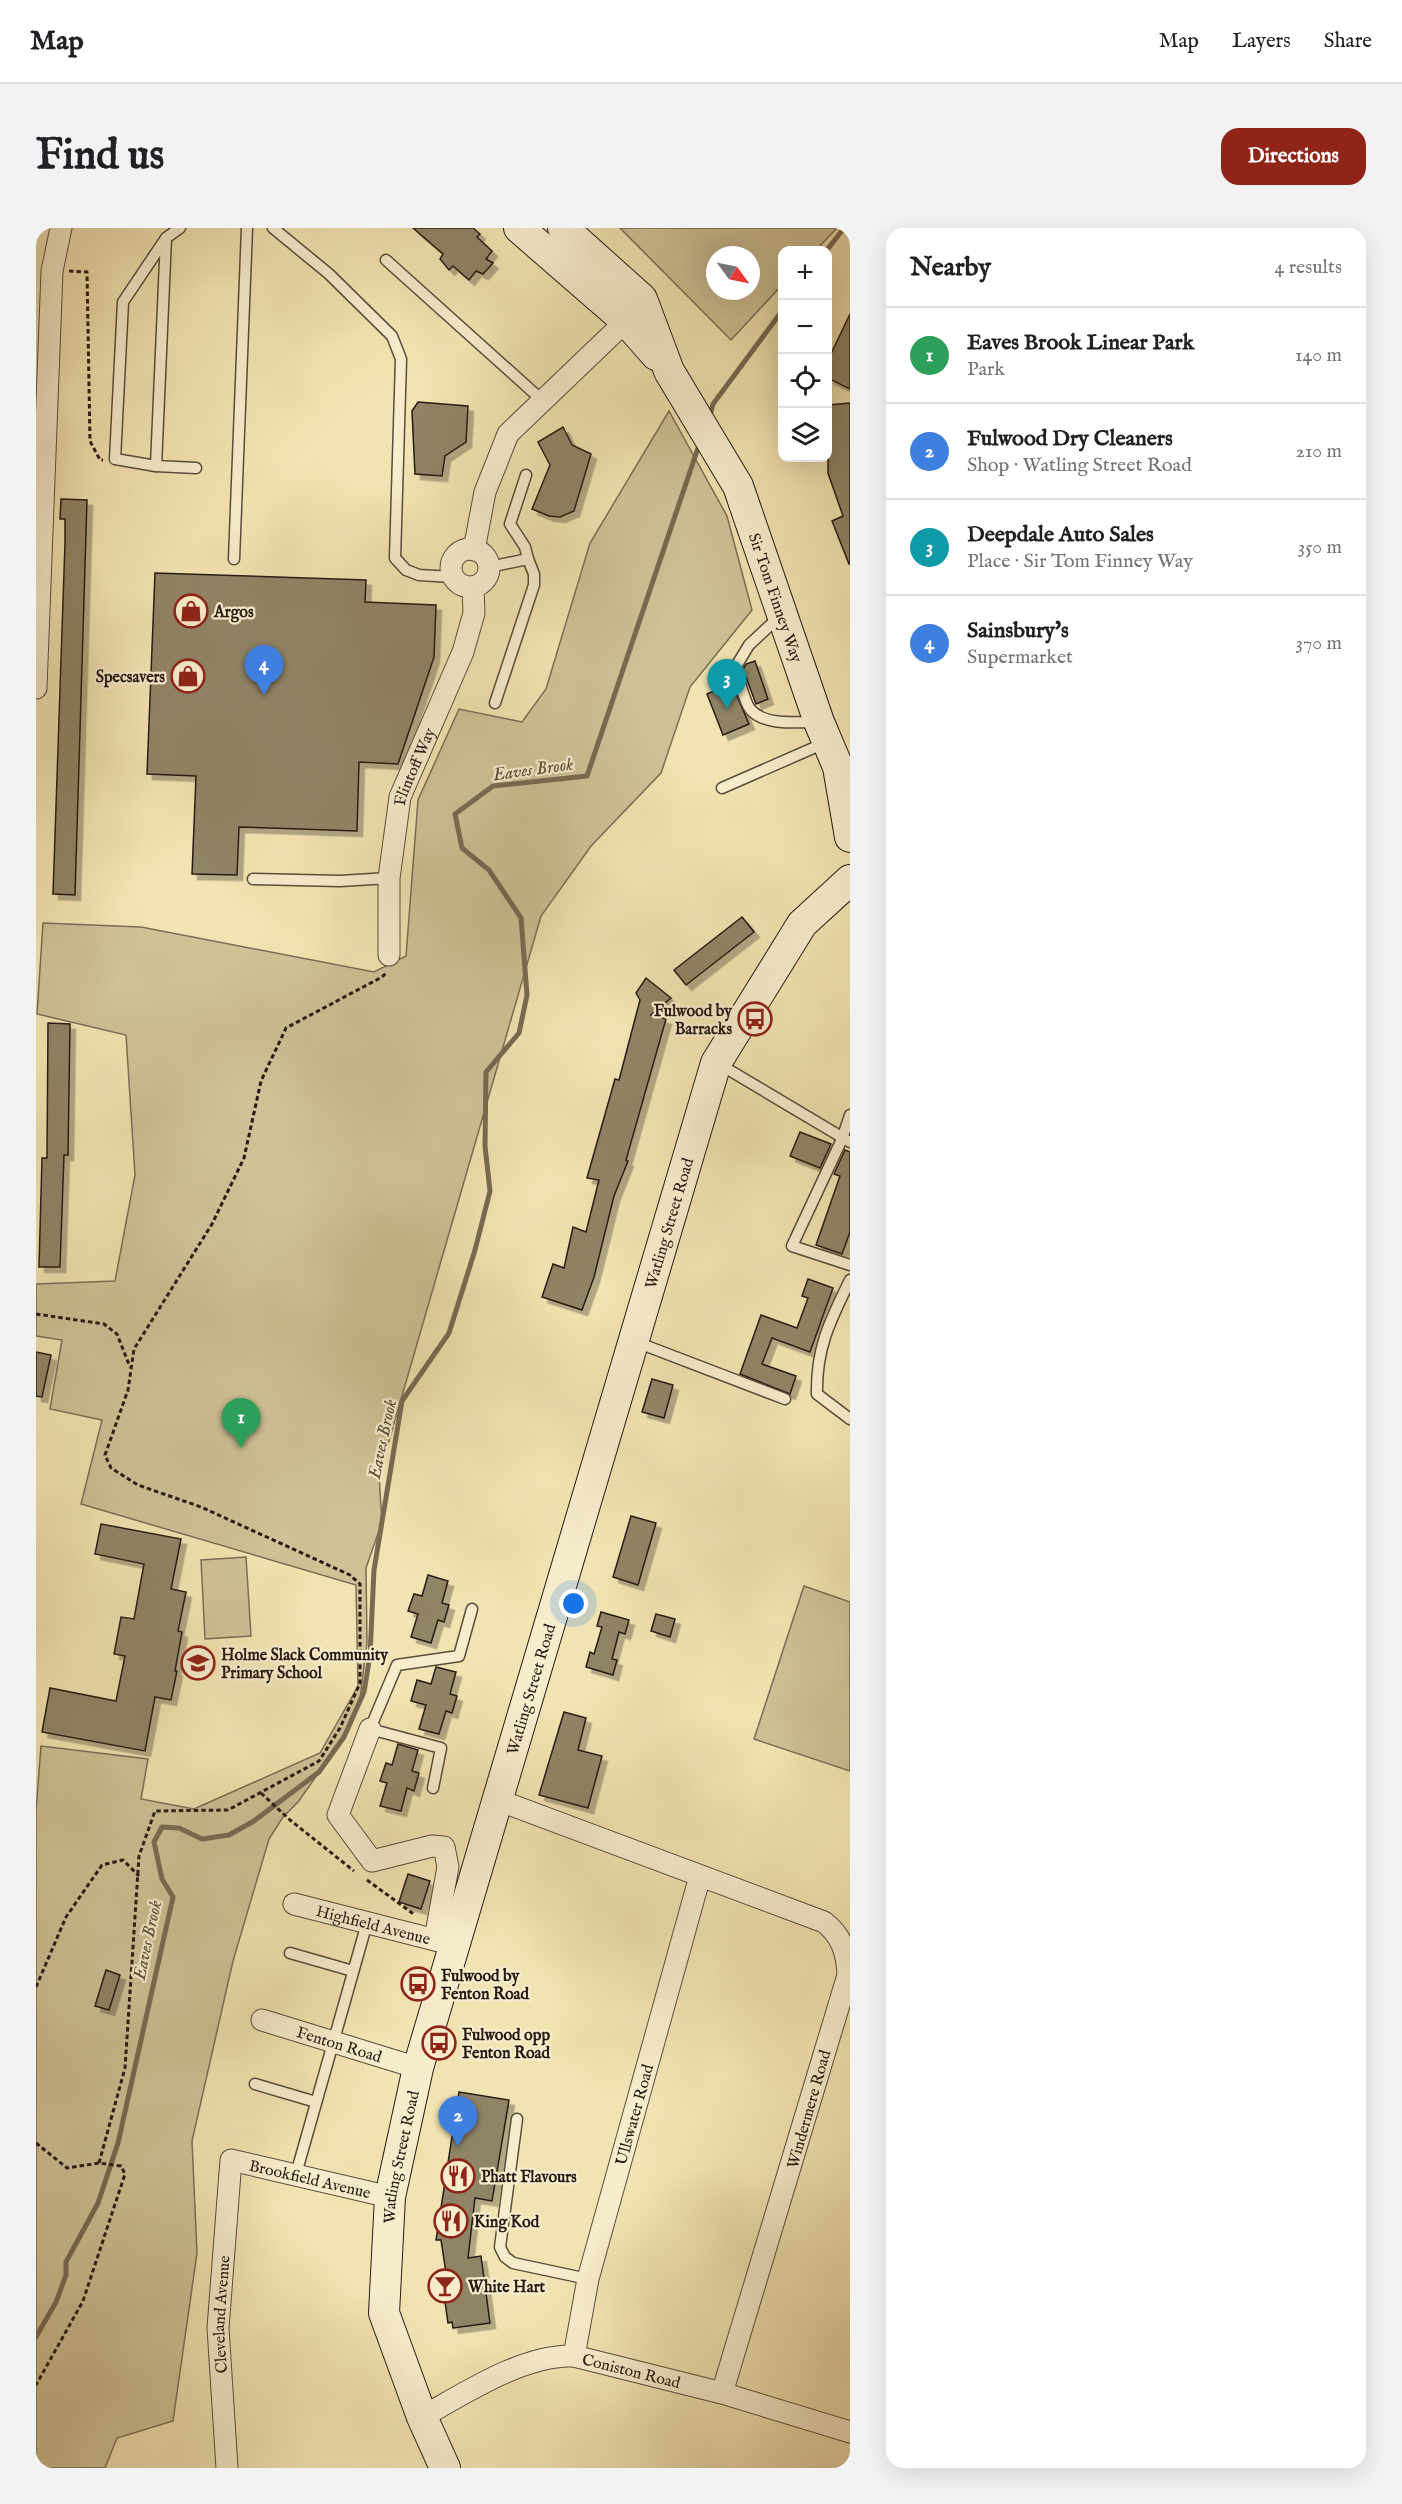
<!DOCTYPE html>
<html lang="en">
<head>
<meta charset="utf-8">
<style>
	body { margin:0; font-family:"IM FELL English",serif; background:#f2f2f2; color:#202124 }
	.controls { position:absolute; right:18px; top:18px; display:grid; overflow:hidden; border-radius:12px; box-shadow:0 6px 24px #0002 }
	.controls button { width:54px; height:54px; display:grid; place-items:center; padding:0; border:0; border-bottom:2px solid #e0e0e0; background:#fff; color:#202124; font:30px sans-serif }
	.compass { position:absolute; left:670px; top:18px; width:54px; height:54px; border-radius:50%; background:#fff; box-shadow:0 6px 24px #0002; rotate:123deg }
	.you { position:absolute; left:538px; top:1376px; width:21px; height:21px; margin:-15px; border:4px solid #fff; border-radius:50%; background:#1a73e8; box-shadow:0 0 0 9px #1a73e833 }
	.badge { display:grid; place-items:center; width:39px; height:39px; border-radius:50%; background:#8f2418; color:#fff; font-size:20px; font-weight:700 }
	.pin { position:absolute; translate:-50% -50px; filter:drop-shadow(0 2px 3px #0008) }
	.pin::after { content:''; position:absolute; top:32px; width:21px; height:18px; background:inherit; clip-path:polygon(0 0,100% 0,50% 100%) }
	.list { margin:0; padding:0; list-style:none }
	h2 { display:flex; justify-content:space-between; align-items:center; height:78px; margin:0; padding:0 24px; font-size:26px }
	h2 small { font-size:20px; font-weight:400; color:#757577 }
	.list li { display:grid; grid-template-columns:39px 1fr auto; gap:18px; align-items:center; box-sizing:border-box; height:96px; padding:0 24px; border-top:2px solid #e0e0e0 }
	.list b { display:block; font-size:22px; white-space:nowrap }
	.list p { margin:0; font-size:20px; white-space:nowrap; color:#757577 }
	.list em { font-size:20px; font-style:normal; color:#757577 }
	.icon { flex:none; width:33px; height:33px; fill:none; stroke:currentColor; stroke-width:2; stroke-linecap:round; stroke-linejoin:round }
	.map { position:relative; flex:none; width:814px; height:2240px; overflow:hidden; border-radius:18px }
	header { display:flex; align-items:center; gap:36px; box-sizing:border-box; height:84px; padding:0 30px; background:#fff; border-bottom:2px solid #e0e0e0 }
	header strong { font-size:28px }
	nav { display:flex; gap:33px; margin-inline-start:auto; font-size:21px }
	.intro { display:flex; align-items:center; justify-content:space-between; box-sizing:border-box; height:144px; padding:0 36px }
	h1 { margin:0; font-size:42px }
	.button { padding:15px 27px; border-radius:18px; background:#8f2418; color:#fff; font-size:21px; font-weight:700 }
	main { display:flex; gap:36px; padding:0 36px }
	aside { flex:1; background:#fff; border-radius:18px; box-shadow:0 6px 24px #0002 }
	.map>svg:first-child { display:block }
</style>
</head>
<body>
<header>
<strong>Map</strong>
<nav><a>Map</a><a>Layers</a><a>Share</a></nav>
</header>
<div class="intro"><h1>Find us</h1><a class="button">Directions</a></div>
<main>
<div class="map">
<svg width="814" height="2240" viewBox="0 0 814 2240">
	<defs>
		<filter id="shadow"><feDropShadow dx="5.5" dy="5.5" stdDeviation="0" flood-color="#0004"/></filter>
	</defs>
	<rect width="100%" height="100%" fill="#f2e4b2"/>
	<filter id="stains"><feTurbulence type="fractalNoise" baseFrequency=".00333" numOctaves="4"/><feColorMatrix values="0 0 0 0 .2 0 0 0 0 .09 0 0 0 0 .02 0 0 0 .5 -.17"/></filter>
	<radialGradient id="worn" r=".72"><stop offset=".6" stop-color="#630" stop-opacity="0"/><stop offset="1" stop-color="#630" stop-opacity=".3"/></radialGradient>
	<g fill="#cfc297" stroke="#7a6e55" stroke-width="1.5" fill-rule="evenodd">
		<path d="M584 0H801L780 22H746V57L695 112ZM679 27H715V63H679Z"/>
		<polygon points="633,183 691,288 716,382 654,459 625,545 555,618 505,688 343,1247 346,1294 330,1340 331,1415 324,1470 308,1509 262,1574 247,1589 233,1611 197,1733 156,1913 161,2025 137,2193 81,2210 69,2240 0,2240 0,1583 5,1518 112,1531 105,1571 158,1581 284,1525 322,1458 320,1357 45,1276 66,1192 14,1181 26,1112 0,1108 0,1056 79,1053 99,947 90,807 1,786 7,695 105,699 338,744 370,728 382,572 423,481 486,494 510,461 554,315"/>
		<polygon points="210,1329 215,1408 169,1411 165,1332"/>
		<polygon points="768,1358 814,1374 814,1543 718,1511"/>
	</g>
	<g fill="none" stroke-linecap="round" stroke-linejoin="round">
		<g stroke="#776b52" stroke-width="5">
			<polyline points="791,22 808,0"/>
			<polyline points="675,184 677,176 746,83"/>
			<polyline points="0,2109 20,2074 30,2047 30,2034 62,1975 82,1915 137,1669 126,1651 118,1614 126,1599 143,1600 166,1611 193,1607 218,1593 283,1544 308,1509 328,1464 334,1427 338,1342 366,1173 413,1105 439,1022 454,963 449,918 450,844 483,805 491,767 485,690 453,642 426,620 419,586 457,558 551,548 662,220"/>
		</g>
	</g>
	<g fill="#908466" stroke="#261b13" stroke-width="1.5" filter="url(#shadow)">
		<polygon points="377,0 437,0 444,6 441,9 456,23 450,31 457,35 447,46 440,43 433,52 417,38 413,42 404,31 407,26"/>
		<polygon points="814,86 814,161 792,150 792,132"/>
		<polygon points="382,174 432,178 430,214 409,228 406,248 379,246 376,183"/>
		<polygon points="814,175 814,336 813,336 796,293 807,288 792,245 792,177"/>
		<polygon points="527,199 536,217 555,226 538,283 524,289 513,288 496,281 514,237 502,214"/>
		<polygon points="25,271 51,272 39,667 17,666 29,315 29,291 24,291"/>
		<polygon points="119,345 330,352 329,374 400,377 398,429 362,536 323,534 321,603 203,599 201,647 156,646 160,548 111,546"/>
		<polygon points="719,433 732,471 720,476 707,441 710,436"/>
		<polygon points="696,456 713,496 687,507 671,466"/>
		<polygon points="706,689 718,704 650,757 638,742"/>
		<polygon points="610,750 635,770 615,787 630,791 590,932 592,933 578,968 558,1049 546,1082 506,1069 517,1036 528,1040 537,999 550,1004 563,952 551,950 579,851 583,852 604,772 600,765"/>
		<polygon points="12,795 34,796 32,927 28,927 24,1039 3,1039 6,930 11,930"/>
		<polygon points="764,904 795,916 784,940 754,928"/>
		<polygon points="809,922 814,924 814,1004 806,1026 780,1017 804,948 798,946"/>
		<polygon points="772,1051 797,1060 774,1124 736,1110 726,1136 760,1148 754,1166 704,1146 725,1087 761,1100 772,1070 766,1068"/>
		<polygon points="0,1124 15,1127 6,1169 0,1168"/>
		<polygon points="616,1151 637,1157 628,1190 606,1184"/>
		<polygon points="595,1288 620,1295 602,1357 577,1349"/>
		<polygon points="65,1296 145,1311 135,1361 150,1364 142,1403 146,1404 139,1443 141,1443 135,1472 119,1469 109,1523 6,1504 14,1460 80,1473 89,1428 78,1426 85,1389 98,1391 108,1336 59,1326"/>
		<polygon points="392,1347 412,1353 406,1375 413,1377 408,1394 402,1392 395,1415 375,1409 382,1386 372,1383 378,1366 386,1368"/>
		<polygon points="565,1384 593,1392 589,1406 583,1404 576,1431 581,1432 577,1447 550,1439 554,1424 558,1426 566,1399 561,1398"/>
		<polygon points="620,1386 639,1391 634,1409 615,1403"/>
		<polygon points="400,1439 420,1444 414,1466 421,1468 416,1485 410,1483 403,1506 383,1501 390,1477 375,1473 381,1452 395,1456"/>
		<polygon points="528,1484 550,1490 542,1522 566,1528 552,1580 503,1567"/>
		<polygon points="362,1516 382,1522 376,1543 383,1545 378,1563 371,1560 365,1583 344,1578 351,1555 344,1553 350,1535 356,1537"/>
		<polygon points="372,1646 394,1653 385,1681 363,1674"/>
		<polygon points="70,1742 84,1747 73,1782 59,1778"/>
		<polygon points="423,1864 473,1872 456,1973 439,1970 432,2030 445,2028 454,2095 417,2100 416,2094 412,2095 405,2046 410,2045 405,2012 400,2012"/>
	</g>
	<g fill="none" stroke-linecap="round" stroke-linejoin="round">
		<defs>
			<g id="service">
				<polyline points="144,0 130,10 120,238 160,240"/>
				<polyline points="237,0 293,46 356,108 365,131 359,330 370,342 383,347 416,349"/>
				<polyline points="350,32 507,173"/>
				<polyline points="120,238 79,231 87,74 130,10"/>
				<polyline points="198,331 211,0"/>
				<polyline points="453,339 492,331 489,319 474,296 490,247"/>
				<path d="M745 387 713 417 699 440C704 451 707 471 714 481 728 498 761 494 780 494"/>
				<polyline points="459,475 498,357 498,346 492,331"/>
				<polyline points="686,560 791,514"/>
				<polyline points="217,651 304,653 353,650"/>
				<polyline points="683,836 814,914"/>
				<polyline points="814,887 806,911 756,1018 814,1037"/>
				<path d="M814 1052C794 1093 780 1120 781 1166L814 1191"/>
				<polyline points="600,1114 749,1171"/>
				<polyline points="397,1560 405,1520 334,1501 361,1437 423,1428 436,1381"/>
				<polyline points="254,1725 317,1743"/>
				<polyline points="219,1856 280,1874"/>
				<polyline points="481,1891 464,2019 469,2029 477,2035 552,2051"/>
				<polyline points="260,1946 331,1695"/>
			</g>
			<g id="minor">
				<circle cx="434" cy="340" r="19"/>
				<polyline points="438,322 449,264 472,206 590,93 598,82"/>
				<polyline points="0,460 16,43 25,0"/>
				<path id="s1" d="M353 727V650L364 569 427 424 438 385 437 359"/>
				<polyline points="334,1501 302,1587 336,1633 396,1618 408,1619 412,1639 399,1711"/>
				<path d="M462 1572 788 1694C806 1708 811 1725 812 1747L686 2165"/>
				<path id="s2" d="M258 1676 411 1715"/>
				<path id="s3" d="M226 1792 382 1840"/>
				<path id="s4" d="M538 2128 552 2051 664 1648"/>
				<path id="s5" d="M386 2189C429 2165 488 2126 538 2128L686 2165 814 2204"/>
				<path id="s6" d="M191 2240 182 2100 195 1932 354 1969"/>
			</g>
			<g id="secondary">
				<polyline points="483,0 590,93 620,127"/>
				<path id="s7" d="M527 0 606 71 633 143 702 258 783 494 802 539 814 609"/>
				<path id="s8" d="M409 2240 386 2189 348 2085 354 1969 382 1840 680 835 766 696 814 652"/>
			</g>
		</defs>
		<use href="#service" stroke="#594d3b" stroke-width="13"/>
		<use href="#minor" stroke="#594d3b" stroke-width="23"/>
		<use href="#secondary" stroke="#261b13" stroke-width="32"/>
		<g stroke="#261b13" stroke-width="3" stroke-dasharray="4.5 3" stroke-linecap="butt">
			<polyline points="33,43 51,44 54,213 64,232 67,232"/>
			<polyline points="0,1086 68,1096 81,1106 94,1139"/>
			<polyline points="225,1565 254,1592 318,1643"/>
			<polyline points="331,1652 379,1687"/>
			<polyline points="0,1759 30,1689 66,1637 87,1632 103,1648"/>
			<polyline points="0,1915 31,1940 63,1935 85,1938 89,1946 47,2073 0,2157"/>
			<polyline points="63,1935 89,1840 103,1628 119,1583 192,1582 283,1533 304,1500 324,1455 324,1356 314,1347 165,1279 102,1257 75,1240 69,1227 92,1162 98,1121 176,996 208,930 225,853 250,800 346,749 350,745"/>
		</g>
		<use href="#service" stroke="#f7edcd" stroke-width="10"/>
		<use href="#minor" stroke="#f7edcd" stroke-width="21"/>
		<use href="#secondary" stroke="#f7edcd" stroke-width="30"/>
	</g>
	<defs>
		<symbol id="shop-ring" viewBox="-11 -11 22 22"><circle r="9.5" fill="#f7edcd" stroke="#8f2418" stroke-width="1.5"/><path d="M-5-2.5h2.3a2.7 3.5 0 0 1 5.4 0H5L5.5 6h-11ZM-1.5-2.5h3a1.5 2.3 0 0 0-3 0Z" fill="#8f2418"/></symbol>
		<symbol id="bus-ring" viewBox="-11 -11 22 22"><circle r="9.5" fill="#f7edcd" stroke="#8f2418" stroke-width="1.5"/><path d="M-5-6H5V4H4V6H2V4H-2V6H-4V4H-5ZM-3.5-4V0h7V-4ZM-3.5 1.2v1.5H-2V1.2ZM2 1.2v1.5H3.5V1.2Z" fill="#8f2418"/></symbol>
		<symbol id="school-ring" viewBox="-11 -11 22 22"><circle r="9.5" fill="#f7edcd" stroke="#8f2418" stroke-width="1.5"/><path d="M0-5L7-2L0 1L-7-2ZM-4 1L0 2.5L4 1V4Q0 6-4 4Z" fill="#8f2418"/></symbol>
		<symbol id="restaurant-ring" viewBox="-11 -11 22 22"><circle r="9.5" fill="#f7edcd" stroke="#8f2418" stroke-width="1.5"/><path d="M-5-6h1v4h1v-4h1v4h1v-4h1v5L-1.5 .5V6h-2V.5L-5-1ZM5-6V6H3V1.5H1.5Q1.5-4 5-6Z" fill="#8f2418"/></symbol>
		<symbol id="bar-ring" viewBox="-11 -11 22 22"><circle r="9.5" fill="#f7edcd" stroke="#8f2418" stroke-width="1.5"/><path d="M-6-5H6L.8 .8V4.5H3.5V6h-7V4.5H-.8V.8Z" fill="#8f2418"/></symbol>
	</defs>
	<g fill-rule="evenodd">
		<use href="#shop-ring" x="136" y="364" width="38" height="38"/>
		<use href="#shop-ring" x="133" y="429" width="38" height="38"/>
		<use href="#bus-ring" x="700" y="772" width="38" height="38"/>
		<use href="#school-ring" x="143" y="1416" width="38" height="38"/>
		<use href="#bus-ring" x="363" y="1737" width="38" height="38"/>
		<use href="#bus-ring" x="384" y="1796" width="38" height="38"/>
		<use href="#restaurant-ring" x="403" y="1929" width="38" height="38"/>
		<use href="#restaurant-ring" x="396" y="1974" width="38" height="38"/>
		<use href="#bar-ring" x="390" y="2039" width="38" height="38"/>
	</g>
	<g text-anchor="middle" stroke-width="4.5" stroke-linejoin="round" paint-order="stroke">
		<g font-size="16" fill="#261b13" stroke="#f7edcd">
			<text dy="6" stroke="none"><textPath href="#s7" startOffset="435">Sir Tom Finney Way</textPath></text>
			<text dy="6" stroke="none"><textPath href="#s1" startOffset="192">Flintoff Way</textPath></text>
			<text dy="6" stroke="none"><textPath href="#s8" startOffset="1296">Watling Street Road</textPath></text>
			<text dy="6" stroke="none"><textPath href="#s8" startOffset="810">Watling Street Road</textPath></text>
			<text dy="6" stroke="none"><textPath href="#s2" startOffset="82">Highfield Avenue</textPath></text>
			<text dy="6" stroke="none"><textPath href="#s3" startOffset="81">Fenton Road</textPath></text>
			<text transform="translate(772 1881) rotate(-74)" y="6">Windermere Road</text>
			<text dy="6" stroke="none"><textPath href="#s4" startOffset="249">Ullswater Road</textPath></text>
			<text dy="6" stroke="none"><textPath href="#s8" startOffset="324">Watling Street Road</textPath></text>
			<text dy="6" stroke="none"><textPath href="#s6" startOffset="390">Brookfield Avenue</textPath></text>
			<text dy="6" stroke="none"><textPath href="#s6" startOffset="154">Cleveland Avenue</textPath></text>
			<text dy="6" stroke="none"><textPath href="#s5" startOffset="225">Coniston Road</textPath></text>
		</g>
		<g font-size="16" font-weight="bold" fill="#261b13" stroke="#f7edcd" text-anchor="start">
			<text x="178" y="389">Argos</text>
			<text x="129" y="454" text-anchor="end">Specsavers</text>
			<text x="696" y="788" text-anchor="end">Fulwood by<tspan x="696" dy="18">Barracks</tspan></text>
			<text x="185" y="1432">Holme Slack Community<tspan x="185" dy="18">Primary School</tspan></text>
			<text x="405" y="1753">Fulwood by<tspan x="405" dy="18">Fenton Road</tspan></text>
			<text x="426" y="1812">Fulwood opp<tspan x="426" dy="18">Fenton Road</tspan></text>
			<text x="445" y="1954">Phatt Flavours</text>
			<text x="438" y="1999">King Kod</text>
			<text x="432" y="2064">White Hart</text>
		</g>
		<g font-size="18" font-style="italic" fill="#5c503d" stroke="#f7edcd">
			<text transform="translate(497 541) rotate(-8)" y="6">Eaves Brook</text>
			<text transform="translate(346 1211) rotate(-78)" y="6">Eaves Brook</text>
			<text transform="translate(111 1712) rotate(-78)" y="6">Eaves Brook</text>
		</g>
	</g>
	<rect width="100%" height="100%" filter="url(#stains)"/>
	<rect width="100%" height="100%" fill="url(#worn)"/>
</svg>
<div class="controls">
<button>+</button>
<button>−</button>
<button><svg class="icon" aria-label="locate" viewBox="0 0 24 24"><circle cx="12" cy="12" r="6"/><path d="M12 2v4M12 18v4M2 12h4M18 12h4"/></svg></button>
<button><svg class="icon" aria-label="layers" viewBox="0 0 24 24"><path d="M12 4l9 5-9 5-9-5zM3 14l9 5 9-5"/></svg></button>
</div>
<svg class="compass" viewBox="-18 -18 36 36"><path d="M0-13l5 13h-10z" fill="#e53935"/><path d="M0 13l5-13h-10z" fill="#757577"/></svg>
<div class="you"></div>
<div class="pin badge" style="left:205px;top:1220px;background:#2e9e5b">1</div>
<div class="pin badge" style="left:422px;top:1918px;background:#3f7fe0">2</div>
<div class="pin badge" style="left:691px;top:481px;background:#0f9aa8">3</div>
<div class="pin badge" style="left:228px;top:467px;background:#3f7fe0">4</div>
</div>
<aside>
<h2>Nearby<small>4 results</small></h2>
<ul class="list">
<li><span class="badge" style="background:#2e9e5b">1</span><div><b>Eaves Brook Linear Park</b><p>Park</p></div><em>140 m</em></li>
<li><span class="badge" style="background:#3f7fe0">2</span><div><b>Fulwood Dry Cleaners</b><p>Shop · Watling Street Road</p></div><em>210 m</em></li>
<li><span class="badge" style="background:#0f9aa8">3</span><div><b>Deepdale Auto Sales</b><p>Place · Sir Tom Finney Way</p></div><em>350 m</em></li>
<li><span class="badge" style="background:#3f7fe0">4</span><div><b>Sainsbury's</b><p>Supermarket</p></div><em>370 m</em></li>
</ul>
</aside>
</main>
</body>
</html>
